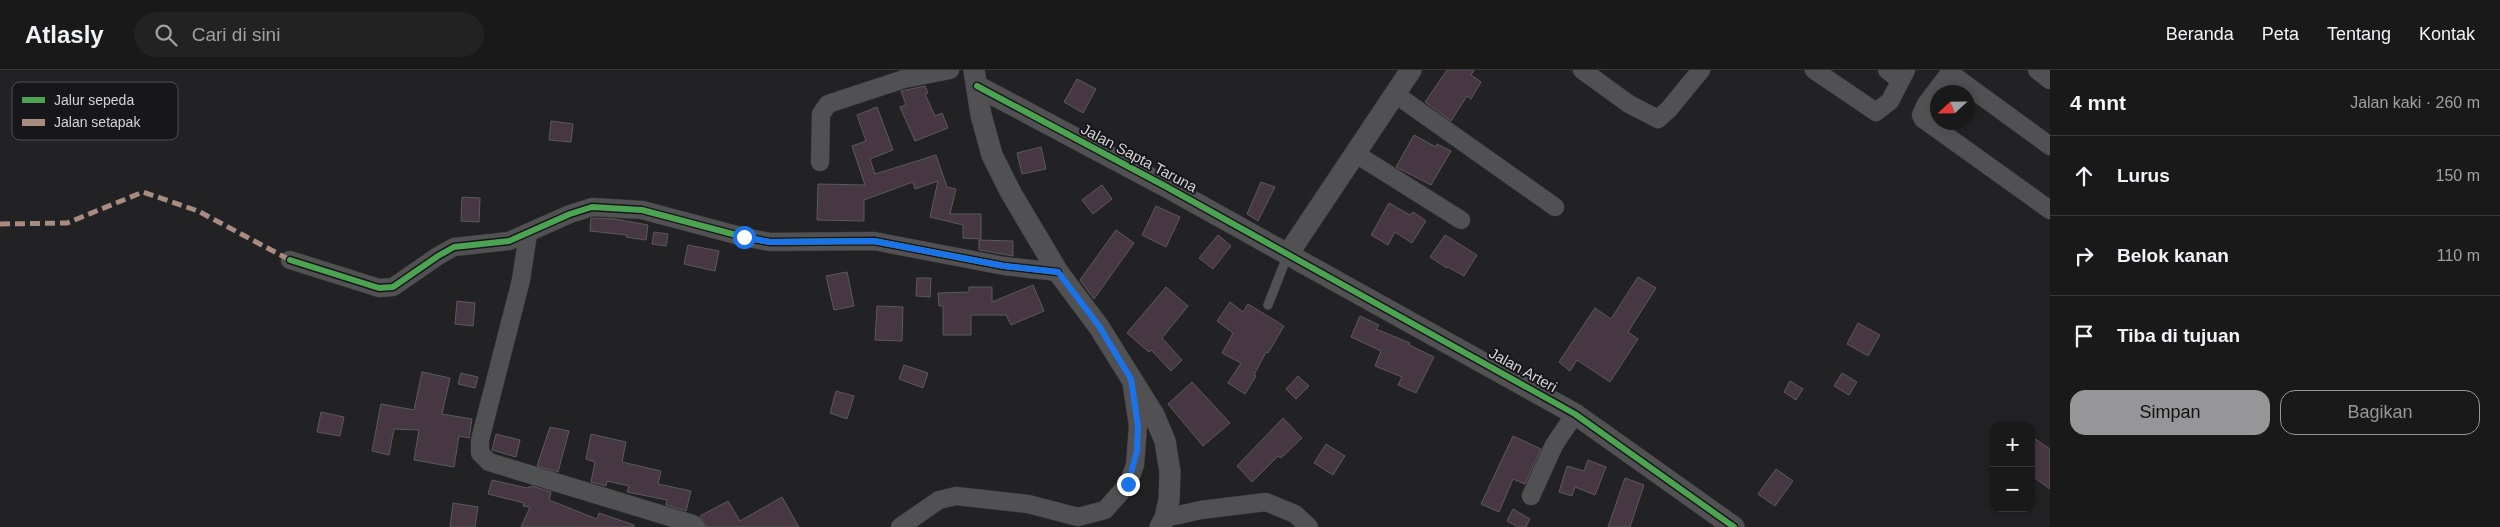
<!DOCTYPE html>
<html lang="id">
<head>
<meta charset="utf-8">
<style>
	body { margin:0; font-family:Helvetica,sans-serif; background:#232223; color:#f1f3f6 }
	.controls { position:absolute; right:15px; bottom:15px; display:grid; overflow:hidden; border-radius:10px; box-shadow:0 2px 8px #0003 }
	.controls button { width:45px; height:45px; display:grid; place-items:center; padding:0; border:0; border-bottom:1px solid #383839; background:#1a191a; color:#f1f3f6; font:25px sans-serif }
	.compass { position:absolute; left:1930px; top:15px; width:45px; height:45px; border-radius:50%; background:#1a191a; box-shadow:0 2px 8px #0003; rotate:248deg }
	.stop { position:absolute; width:15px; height:15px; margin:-11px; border:4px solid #1a73e8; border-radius:50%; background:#fff }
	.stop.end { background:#1a73e8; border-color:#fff; box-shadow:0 1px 5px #0008 }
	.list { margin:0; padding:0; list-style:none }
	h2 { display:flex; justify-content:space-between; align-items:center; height:65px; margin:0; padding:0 20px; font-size:21px }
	h2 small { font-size:16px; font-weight:400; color:#9fa0a2 }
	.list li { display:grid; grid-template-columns:32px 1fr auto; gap:15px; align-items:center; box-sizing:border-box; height:80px; padding:0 20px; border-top:1px solid #383839 }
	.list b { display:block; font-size:19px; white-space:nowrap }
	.list em { font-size:16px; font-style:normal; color:#9fa0a2 }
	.actions { display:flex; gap:10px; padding:15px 20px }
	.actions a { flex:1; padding:11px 0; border:1px solid #969597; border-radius:15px; text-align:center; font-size:18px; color:#969597 }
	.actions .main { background:#969597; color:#111 }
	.icon { flex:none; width:28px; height:28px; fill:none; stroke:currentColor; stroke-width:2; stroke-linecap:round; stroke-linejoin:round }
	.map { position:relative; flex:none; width:2050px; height:457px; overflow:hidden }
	header { display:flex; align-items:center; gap:30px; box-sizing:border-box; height:70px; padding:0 25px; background:#1a191a; border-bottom:1px solid #383839 }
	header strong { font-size:24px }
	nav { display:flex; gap:28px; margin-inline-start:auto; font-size:18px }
	.search { width:350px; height:45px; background:#232223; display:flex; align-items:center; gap:12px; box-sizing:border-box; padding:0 18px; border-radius:28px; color:#9fa0a2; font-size:19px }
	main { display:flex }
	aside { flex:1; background:#1a191a }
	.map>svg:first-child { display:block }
</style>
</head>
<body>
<header>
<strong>Atlasly</strong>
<div class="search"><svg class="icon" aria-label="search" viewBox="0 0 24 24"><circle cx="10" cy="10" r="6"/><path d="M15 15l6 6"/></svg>Cari di sini</div>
<nav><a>Beranda</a><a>Peta</a><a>Tentang</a><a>Kontak</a></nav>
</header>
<main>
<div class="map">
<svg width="2050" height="457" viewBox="0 0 2050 457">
	<rect width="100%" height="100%" fill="#222123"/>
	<g fill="#463742" stroke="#5b5a5c">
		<polygon points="1447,0 1474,0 1471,5 1481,12 1471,29 1467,26 1451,51 1425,32"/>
		<polygon points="1077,9 1096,19 1083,43 1064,32"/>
		<polygon points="925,16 928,23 925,24 935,46 942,43 948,58 915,71 900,37 906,35 901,21"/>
		<polygon points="877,37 893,80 870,89 875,104 936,85 947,117 956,119 950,144 981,144 981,169 963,168 963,155 930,147 938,111 915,119 913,112 864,130 864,151 817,150 818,114 865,115 852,76 866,71 857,45"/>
		<polygon points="551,51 573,54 571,72 549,70"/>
		<polygon points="1414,65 1436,77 1437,74 1451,81 1431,115 1396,97"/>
		<polygon points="1041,77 1046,99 1022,104 1017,83"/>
		<polygon points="1261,112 1275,117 1258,151 1247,144"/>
		<polygon points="1102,115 1112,129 1093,144 1082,130"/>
		<polygon points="462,127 480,128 479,152 461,151"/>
		<polygon points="1389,133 1410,145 1413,142 1426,151 1412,173 1395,162 1388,175 1371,165"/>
		<polygon points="1156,136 1180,147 1166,177 1142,165"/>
		<polygon points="591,148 615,149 648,155 646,170 626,167 627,165 590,161"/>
		<polygon points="1116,160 1134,173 1094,229 1080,210"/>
		<polygon points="654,162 668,164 666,176 652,174"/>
		<polygon points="1218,165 1231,176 1213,199 1199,188"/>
		<polygon points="1445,165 1477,185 1464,206 1448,197 1447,198 1430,187"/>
		<polygon points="979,170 1013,171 1013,186 979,180"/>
		<polygon points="688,175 719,181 715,201 684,194"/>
		<polygon points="847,202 854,236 834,240 826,206"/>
		<polygon points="1638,207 1656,218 1628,262 1638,269 1610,312 1577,290 1570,301 1559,292 1595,238 1611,249"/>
		<polygon points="917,208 931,208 930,227 916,226"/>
		<polygon points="1033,215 1044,241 1011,255 1006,245 971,245 971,265 943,265 943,236 939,236 938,223 969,222 969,217 992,217 992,232"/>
		<polygon points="1166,217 1188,236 1162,268 1182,290 1171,301 1151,280 1149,282 1127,263"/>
		<polygon points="457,231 475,233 473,256 455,254"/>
		<polygon points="1230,232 1243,242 1248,234 1284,256 1268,283 1266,282 1254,305 1256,306 1245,324 1228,313 1241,293 1222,283 1233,263 1217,251"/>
		<polygon points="877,236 903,237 902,271 875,270"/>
		<polygon points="1360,246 1379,255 1376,259 1410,273 1409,275 1434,287 1416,323 1398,315 1402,307 1375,296 1381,281 1351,267"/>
		<polygon points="1858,253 1880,265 1868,286 1847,274"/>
		<polygon points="904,295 928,303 923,318 899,309"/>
		<polygon points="422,302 450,308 442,344 472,349 469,368 459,366 454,397 414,390 419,360 394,359 389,385 372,381 381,334 414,340"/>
		<polygon points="461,303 478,307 475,318 458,314"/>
		<polygon points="1842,303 1857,312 1849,325 1834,316"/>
		<polygon points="1298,306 1309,316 1296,329 1286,319"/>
		<polygon points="1790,311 1803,319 1796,330 1784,322"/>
		<polygon points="1192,312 1230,353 1203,376 1168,334"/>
		<polygon points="836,321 854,326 847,349 830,343"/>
		<polygon points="321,342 344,347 340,366 317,362"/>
		<polygon points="1283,348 1302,368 1281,388 1278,386 1252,412 1237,396"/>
		<polygon points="550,357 569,361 558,402 537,396"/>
		<polygon points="496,364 520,370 516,387 492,380"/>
		<polygon points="591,364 626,372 622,392 661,401 658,414 691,421 686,441 666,435 667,430 627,422 629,416 607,411 606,416 591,412 595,392 586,389"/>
		<polygon points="1513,366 1541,379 1525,414 1513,409 1499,442 1481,434"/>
		<polygon points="2031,366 2050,379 2050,419 2031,405"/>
		<polygon points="1326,374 1345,386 1333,405 1314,393"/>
		<polygon points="1588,390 1606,397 1595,425 1575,417 1572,426 1559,422 1567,396 1584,401"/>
		<polygon points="1776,399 1793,411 1775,436 1758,424"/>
		<polygon points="1625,408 1644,415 1630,457 1608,457"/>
		<polygon points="492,410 527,418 532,416 551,422 549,430 597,449 599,443 634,455 634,457 521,457 530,437 523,436 524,433 488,424"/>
		<polygon points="782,427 799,457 706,457 700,446 728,431 740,451"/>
		<polygon points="453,433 478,437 475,457 450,457"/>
		<polygon points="1513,439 1530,449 1526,457 1518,457 1507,451"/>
	</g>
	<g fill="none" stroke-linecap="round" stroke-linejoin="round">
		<defs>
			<polyline id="service" points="1268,235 1288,184"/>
			<g id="minor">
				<polyline points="1582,0 1629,34 1658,49 1669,39 1701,0"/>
				<polyline points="1814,0 1876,42 1890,31 1906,0"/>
				<polyline points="1887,0 1899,9"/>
				<polyline points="1952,0 1926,34 1921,45 1923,49 2050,140"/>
				<polyline points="2037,0 2050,10"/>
				<polyline points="1950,3 2050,76"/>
				<polyline points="1395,24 1555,137"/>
				<polyline points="1356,84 1461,150"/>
				<polyline points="820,92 821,44 828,34 904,9 950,0"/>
				<polyline points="528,164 521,210 480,370 480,383 489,392 693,454 696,457"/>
				<polyline points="290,190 379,218 393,217 438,186 454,177 509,171 570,144 592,137 642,140 744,167 770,172 874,171 1004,196 1058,202"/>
				<polyline points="1531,426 1554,375 1575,344"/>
				<polyline points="1165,448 1201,440 1266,432 1295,444 1309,457"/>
				<polyline points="900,457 939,430 956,426 1028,434 1078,447 1105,440 1128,414 1135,395 1138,356 1131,309"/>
			</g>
			<g id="tertiary">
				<polyline points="974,0 981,45 992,85 1011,123 1058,202 1099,257 1154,345 1165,371 1170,402 1169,430 1165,448 1160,457"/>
				<polyline points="977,16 1165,116 1575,344 1734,457"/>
				<polyline points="1288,184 1411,0"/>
			</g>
		</defs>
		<use href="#service" stroke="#3b3b3c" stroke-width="10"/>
		<use href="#minor" stroke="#3b3b3c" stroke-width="19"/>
		<use href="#tertiary" stroke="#3b3b3c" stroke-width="22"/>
		<use href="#service" stroke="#515153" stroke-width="9"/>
		<use href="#minor" stroke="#515153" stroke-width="18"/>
		<use href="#tertiary" stroke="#515153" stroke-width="21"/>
		<polyline stroke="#a88b81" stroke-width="5" stroke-dasharray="10 5" stroke-linecap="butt" points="0,154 67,153 143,122 198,141 290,190"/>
		<defs>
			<g id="cycleway">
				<polyline points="977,16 1165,116 1575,344 1734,457"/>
				<polyline points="290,190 379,218 393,217 438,186 454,177 509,171 570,144 592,137 642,140 744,167 770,172 874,171 1004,196 1058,202"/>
			</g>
		</defs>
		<use href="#cycleway" stroke="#17171b" stroke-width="9"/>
		<use href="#cycleway" stroke="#4ca352" stroke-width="6"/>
	</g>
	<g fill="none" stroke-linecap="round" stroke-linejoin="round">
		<polyline stroke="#1a73e8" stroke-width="6" points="744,167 770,172 874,171 1004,196 1058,202 1099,256 1131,309 1138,356 1137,381 1128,414"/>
	</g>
	<g text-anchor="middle" stroke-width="4" stroke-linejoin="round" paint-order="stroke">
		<g font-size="15" fill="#d4d4d6" stroke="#17171b">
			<text transform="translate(1139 88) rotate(28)" y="5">Jalan Sapta Taruna</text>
			<text transform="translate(1523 300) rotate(29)" y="5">Jalan Arteri</text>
		</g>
	</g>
	<rect x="12" y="12" width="166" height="58" rx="8" fill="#17171b" stroke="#505053" stroke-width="1"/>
	<rect x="22" y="27" width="23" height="6" fill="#4ca352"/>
	<rect x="22" y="49" width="23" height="7" fill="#a88b81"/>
	<g font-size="14" fill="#d4d4d6">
		<text x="54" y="35">Jalur sepeda</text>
		<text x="54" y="57">Jalan setapak</text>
	</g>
</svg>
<div class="controls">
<button>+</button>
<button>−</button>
</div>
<svg class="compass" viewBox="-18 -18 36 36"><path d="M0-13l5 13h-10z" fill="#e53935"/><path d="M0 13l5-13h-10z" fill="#9fa0a2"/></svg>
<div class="stop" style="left:744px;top:167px"></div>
<div class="stop end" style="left:1128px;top:414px"></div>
</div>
<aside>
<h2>4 mnt<small>Jalan kaki · 260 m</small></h2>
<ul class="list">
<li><svg class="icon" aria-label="ahead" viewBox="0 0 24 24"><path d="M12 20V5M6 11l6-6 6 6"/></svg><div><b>Lurus</b></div><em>150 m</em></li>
<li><svg class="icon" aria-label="right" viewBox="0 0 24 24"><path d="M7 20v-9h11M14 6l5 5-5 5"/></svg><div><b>Belok kanan</b></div><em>110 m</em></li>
<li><svg class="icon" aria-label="arrive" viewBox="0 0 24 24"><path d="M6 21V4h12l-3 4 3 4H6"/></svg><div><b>Tiba di tujuan</b></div></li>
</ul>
<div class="actions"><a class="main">Simpan</a><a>Bagikan</a></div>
</aside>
</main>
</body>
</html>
